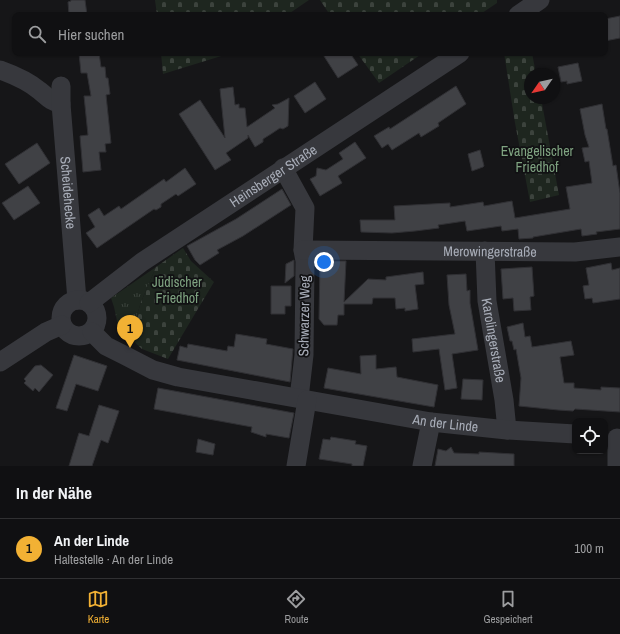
<!DOCTYPE html>
<html lang="de">
<head>
<meta charset="utf-8">
<style>
	body { margin:0; font-family:"Archivo Narrow",sans-serif; background:#1e1e20; color:#f1f3f6 }
	.controls { position:absolute; right:12px; bottom:12px; display:grid; overflow:hidden; border-radius:8px; box-shadow:0 1px 3px #0004 }
	.controls button { width:36px; height:36px; display:grid; place-items:center; padding:0; border:0; border-bottom:1px solid #303032; background:#101012; color:#f1f3f6; font:20px sans-serif }
	.compass { position:absolute; left:524px; top:68px; width:36px; height:36px; border-radius:50%; background:#101012; box-shadow:0 1px 3px #0004; rotate:236deg }
	.you { position:absolute; left:324px; top:262px; width:14px; height:14px; margin:-10px; border:3px solid #fff; border-radius:50%; background:#1a73e8; box-shadow:0 0 0 6px #1a73e833 }
	.badge { display:grid; place-items:center; width:26px; height:26px; border-radius:50%; background:#f2b134; color:#111; font-size:13px; font-weight:700 }
	.pin { position:absolute; translate:-50% -33px; filter:drop-shadow(0 1px 2px #0008) }
	.pin::after { content:''; position:absolute; top:21px; width:14px; height:12px; background:inherit; clip-path:polygon(0 0,100% 0,50% 100%) }
	.list { margin:0; padding:0; list-style:none }
	h2 { display:flex; justify-content:space-between; align-items:center; height:52px; margin:0; padding:0 16px; font-size:17px }
	h2 small { font-size:13px; font-weight:400; color:#9c9d9f }
	.list li { display:grid; grid-template-columns:26px 1fr auto; gap:12px; align-items:center; box-sizing:border-box; height:60px; padding:0 16px; border-top:1px solid #303032 }
	.list b { display:block; font-size:15px; white-space:nowrap }
	.list p { margin:0; font-size:13px; white-space:nowrap; color:#9c9d9f }
	.list em { font-size:13px; font-style:normal; color:#9c9d9f }
	.icon { flex:none; width:22px; height:22px; fill:none; stroke:currentColor; stroke-width:2; stroke-linecap:round; stroke-linejoin:round }
	.map { position:relative; flex:none; width:620px; height:466px; overflow:hidden }
	.search { position:absolute; background:#101012; box-shadow:0 1px 3px #0004; left:12px; right:12px; top:12px; height:44px; display:flex; align-items:center; gap:10px; box-sizing:border-box; padding:0 14px; border-radius:8px; color:#9c9d9f; font-size:15px }
	.sheet { height:112px; background:#101012 }
	nav { display:flex; justify-content:space-around; align-items:center; box-sizing:border-box; height:56px; border-top:1px solid #303032; background:#101012; font-size:11px; color:#9c9d9f }
	nav a { display:grid; justify-items:center; gap:2px }
	nav .on { color:#f2b134 }
	.map>svg:first-child { display:block }
</style>
</head>
<body>
<div class="map">
<svg width="620" height="466" viewBox="0 0 620 466">
	<defs>
		<pattern id="grass-tufts" width="24" height="20" patternUnits="userSpaceOnUse"><rect width="24" height="20" fill="#1e261f"/><path d="M3 7l-1-3M5 7V3M7 7l1-3M15 17l-1-3M17 17v-4M19 17l1-3" fill="none" stroke="#3c433d"/></pattern>
		<pattern id="cemetery-stones" width="16" height="16" patternUnits="userSpaceOnUse"><rect width="16" height="16" fill="#1e261f"/><path d="M2 7V4a2 2 0 0 1 4 0v3zM10 15v-3a2 2 0 0 1 4 0v3z" fill="#3c433d"/></pattern>
	</defs>
	<rect width="100%" height="100%" fill="#161618"/>
	<polygon fill="url(#grass-tufts)" points="156,267 141,302 130,338 119,330 114,307 111,298"/>
	<g fill="url(#cemetery-stones)">
		<polygon points="155,0 309,0 287,15 157,15"/>
		<polygon points="320,0 497,0 497,3 479,15 330,15"/>
		<polygon points="161,53 231,53 163,74"/>
		<polygon points="357,53 423,53 379,83"/>
		<polygon points="504,53 532,53 536,74 530,74 530,98 541,98 559,195 530,202 515,123"/>
		<polygon points="183,248 191,261 214,282 168,359 142,349 130,338 141,302 156,267"/>
	</g>
	<g fill="#404145" stroke="#303034">
		<polygon points="71,0 85,0 87,15 69,15 68,2 71,1"/>
		<polygon points="620,16 620,38 605,41 605,19"/>
		<polygon points="79,53 99,53 101,67 105,67 106,78 108,78 110,94 106,95 111,143 105,144 106,152 99,152 101,170 83,172 80,136 88,135 84,96 91,96 87,73 81,73"/>
		<polygon points="322,53 350,53 358,65 338,78"/>
		<polygon points="578,63 582,81 567,84 567,81 561,82 558,67"/>
		<polygon points="315,82 326,99 305,113 294,96"/>
		<polygon points="456,86 466,104 438,123 439,126 421,137 419,133 392,150 388,144 382,148 374,136 389,127 390,129"/>
		<polygon points="233,87 235,105 239,104 239,108 245,108 247,127 275,108 272,105 278,104 289,98 288,126 283,129 280,128 271,134 263,139 263,142 255,147 248,135 248,138 226,153 231,160 215,170 179,114 200,100 225,138 220,89"/>
		<polygon points="602,104 606,129 607,129 613,166 616,165 620,193 620,229 596,232 597,234 582,236 581,229 533,237 533,238 519,239 518,229 502,231 501,226 467,231 465,221 438,225 439,228 415,231 392,233 361,232 360,220 395,220 394,206 450,203 450,207 483,202 484,206 512,201 515,218 570,209 566,187 592,183 589,161 585,162 582,148 589,147 585,135 580,109"/>
		<polygon points="355,142 366,158 338,176 342,183 320,196 310,179 316,176 317,168 326,170 343,159 339,153"/>
		<polygon points="37,143 50,163 19,184 5,164"/>
		<polygon points="480,150 484,166 483,167 472,171 468,154"/>
		<polygon points="185,168 196,184 178,196 176,194 161,204 161,207 156,210 154,209 97,248 86,233 95,227 88,215 99,208 104,216 119,206 121,209 164,179 166,182"/>
		<polygon points="28,186 40,203 14,220 2,203"/>
		<polygon points="282,189 291,205 243,236 217,250 219,253 200,265 195,260 187,246 236,219"/>
		<polygon points="294,260 294,276 285,283 286,264"/>
		<polygon points="320,261 346,261 344,302 368,279 386,280 386,277 423,272 424,284 415,285 418,309 405,311 405,308 396,309 395,298 373,298 372,304 344,304 344,315 338,315 337,325 324,325 319,319"/>
		<polygon points="611,263 612,270 620,268 620,299 593,303 592,298 585,299 583,286 589,285 586,268"/>
		<polygon points="532,267 534,296 530,297 531,310 514,311 513,298 503,299 501,269"/>
		<polygon points="466,274 467,291 470,290 470,303 478,350 452,354 457,388 445,390 439,349 413,352 412,339 455,334 449,305 447,275"/>
		<polygon points="271,286 291,286 291,306 285,306 285,314 271,314"/>
		<polygon points="523,323 525,337 530,336 532,347 571,341 574,355 560,357 564,383 574,383 574,388 601,390 601,387 620,388 620,412 575,409 573,411 558,410 519,406 521,378 516,349 514,350 512,341 510,341 507,327"/>
		<polygon points="236,334 267,339 266,344 293,349 290,382 177,360 180,346 187,348 188,344 227,351 228,346 234,347"/>
		<polygon points="74,355 107,366 98,391 76,384 67,411 56,408"/>
		<polygon points="376,355 376,369 396,367 397,377 438,385 434,407 324,388 328,368 361,374 360,356"/>
		<polygon points="41,365 53,375 39,392 35,388 33,391 24,383 26,381 24,379 35,366"/>
		<polygon points="463,379 483,380 482,400 461,399"/>
		<polygon points="158,388 294,413 289,438 266,434 266,437 251,432 252,427 154,409"/>
		<polygon points="99,405 119,411 108,443 101,440 92,466 69,466 79,433 89,436"/>
		<polygon points="331,437 356,441 355,444 367,446 363,466 352,466 352,464 319,459 323,439 330,440"/>
		<polygon points="198,439 215,444 213,455 196,452"/>
		<polygon points="451,447 454,453 479,454 479,452 514,454 514,466 435,466 438,449 446,451"/>
	</g>
	<g fill="none" stroke-linecap="round" stroke-linejoin="round">
		<g stroke="#37383d" stroke-width="19">
			<polyline points="518,15 540,0"/>
			<path d="M0 70C14 75 28 81 40 91 49 98 48 100 61 104"/>
			<path id="s1" d="M61 86V104L77 300"/>
			<polyline points="283,168 305,208 303,250 305,261 304,355 299,398"/>
			<path id="s2" d="M303 250 575 252 620 247"/>
			<path id="s3" d="M485 251 487 301 504 400 507 430"/>
			<circle cx="79" cy="318" r="18"/>
			<path id="s4" d="M89 303 142 262 460 53"/>
			<path id="s5" d="M92 332 106 346 124 355 153 370 178 377 431 422 507 430 575 434"/>
			<polyline points="0,362 46,332 62,325"/>
			<polyline points="296,466 307,400"/>
			<polyline points="422,466 431,422"/>
			<polyline points="617,466 617,438"/>
		</g>
	</g>
	<g text-anchor="middle" stroke-width="3.5" stroke-linejoin="round" paint-order="stroke">
		<g font-size="14" fill="#7fa381" stroke="#111113">
			<text x="537" y="156">Evangelischer<tspan x="537" dy="16">Friedhof</tspan></text>
			<text x="177" y="287">Jüdischer<tspan x="177" dy="16">Friedhof</tspan></text>
		</g>
		<g font-size="14" fill="#a8adb8" stroke="#111113">
			<text dy="5" stroke="none"><textPath href="#s4" startOffset="224">Heinsberger Straße</textPath></text>
			<text dy="5" stroke="none"><textPath href="#s1" startOffset="107">Scheidehecke</textPath></text>
			<text dy="5" stroke="none"><textPath href="#s2" startOffset="187">Merowingerstraße</textPath></text>
			<text transform="translate(304 316) rotate(-89)" y="5">Schwarzer Weg</text>
			<text dy="5" stroke="none"><textPath href="#s3" startOffset="90">Karolingerstraße</textPath></text>
			<text dy="5" stroke="none"><textPath href="#s5" startOffset="370">An der Linde</textPath></text>
		</g>
	</g>
</svg>
<div class="controls">
<button><svg class="icon" aria-label="locate" viewBox="0 0 24 24"><circle cx="12" cy="12" r="6"/><path d="M12 2v4M12 18v4M2 12h4M18 12h4"/></svg></button>
</div>
<svg class="compass" viewBox="-18 -18 36 36"><path d="M0-13l5 13h-10z" fill="#e53935"/><path d="M0 13l5-13h-10z" fill="#9c9d9f"/></svg>
<div class="you"></div>
<div class="pin badge" style="left:130px;top:348px">1</div>
<div class="search"><svg class="icon" aria-label="search" viewBox="0 0 24 24"><circle cx="10" cy="10" r="6"/><path d="M15 15l6 6"/></svg>Hier suchen</div>
</div>
<section class="sheet">
<h2>In der Nähe<small></small></h2>
<ul class="list">
<li><span class="badge">1</span><div><b>An der Linde</b><p>Haltestelle · An der Linde</p></div><em>100 m</em></li>
</ul>
</section>
<nav>
<a class="on"><svg class="icon" aria-label="map" viewBox="0 0 24 24"><path d="M3 6l6-2 6 2 6-2v14l-6 2-6-2-6 2zM9 4v14M15 6v14"/></svg>Karte</a>
<a><svg class="icon" aria-label="directions" viewBox="0 0 24 24"><path d="M12 3l9 9-9 9-9-9zM9 14v-3h6M13 9l2 2-2 2"/></svg>Route</a>
<a><svg class="icon" aria-label="saved" viewBox="0 0 24 24"><path d="M7 4h10v16l-5-4-5 4z"/></svg>Gespeichert</a>
</nav>
</body>
</html>
